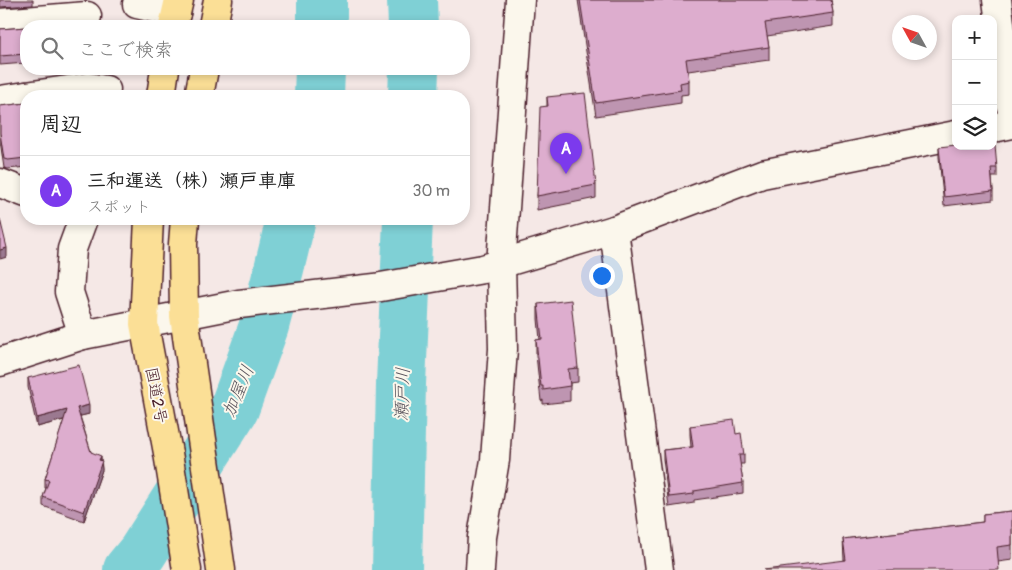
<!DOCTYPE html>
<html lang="ja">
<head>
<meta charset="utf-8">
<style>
	body { margin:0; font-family:Pangolin,"Klee One",sans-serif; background:#f2f2f2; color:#222 }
	.controls { position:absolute; right:15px; top:15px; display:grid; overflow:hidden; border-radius:10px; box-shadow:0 2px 8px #0003 }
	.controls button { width:45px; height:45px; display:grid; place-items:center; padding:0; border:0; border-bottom:1px solid #e0e0e0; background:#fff; color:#222; font:25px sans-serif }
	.compass { position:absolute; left:892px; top:15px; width:45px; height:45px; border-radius:50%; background:#fff; box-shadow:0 2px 8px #0003; rotate:310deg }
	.you { position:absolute; left:601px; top:275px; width:18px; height:18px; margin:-12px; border:4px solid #fff; border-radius:50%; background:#1a73e8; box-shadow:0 0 0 8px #1a73e833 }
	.badge { display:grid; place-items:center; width:32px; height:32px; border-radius:50%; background:#7c3aed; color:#fff; font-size:16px; font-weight:700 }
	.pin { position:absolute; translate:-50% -41px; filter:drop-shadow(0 1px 2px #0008) }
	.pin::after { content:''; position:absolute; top:26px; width:18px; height:15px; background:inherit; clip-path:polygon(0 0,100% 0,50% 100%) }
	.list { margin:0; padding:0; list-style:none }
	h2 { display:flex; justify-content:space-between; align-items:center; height:65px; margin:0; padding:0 20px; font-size:21px }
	h2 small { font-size:16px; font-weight:400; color:#767676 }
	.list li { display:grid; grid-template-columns:32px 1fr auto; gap:15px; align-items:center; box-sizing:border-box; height:70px; padding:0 20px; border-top:1px solid #e0e0e0 }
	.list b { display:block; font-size:19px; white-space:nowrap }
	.list p { margin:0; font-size:16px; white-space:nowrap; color:#767676 }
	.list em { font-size:16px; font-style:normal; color:#767676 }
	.icon { flex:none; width:28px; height:28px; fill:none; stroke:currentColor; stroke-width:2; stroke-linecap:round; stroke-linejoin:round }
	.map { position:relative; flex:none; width:1012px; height:570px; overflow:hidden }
	.search { position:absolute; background:#fff; box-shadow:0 2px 8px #0003; left:20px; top:20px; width:450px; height:55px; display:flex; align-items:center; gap:12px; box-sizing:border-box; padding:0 18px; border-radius:20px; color:#767676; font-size:19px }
	.panel { position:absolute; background:#fff; box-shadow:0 2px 8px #0003; left:20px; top:90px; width:450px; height:135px; border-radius:20px }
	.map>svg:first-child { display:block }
</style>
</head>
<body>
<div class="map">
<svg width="1012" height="570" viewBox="0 0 1012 570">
	<rect width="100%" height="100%" fill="#f5e8e6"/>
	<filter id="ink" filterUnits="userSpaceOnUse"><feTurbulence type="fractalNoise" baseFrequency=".02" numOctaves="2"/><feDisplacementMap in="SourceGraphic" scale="10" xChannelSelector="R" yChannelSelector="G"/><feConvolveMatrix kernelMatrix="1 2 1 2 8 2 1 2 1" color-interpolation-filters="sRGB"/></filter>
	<g filter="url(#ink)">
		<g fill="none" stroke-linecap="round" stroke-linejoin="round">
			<g stroke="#7fd0d5" stroke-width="50">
				<polyline points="412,0 413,26"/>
				<polyline points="322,26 322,0"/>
				<polyline points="319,96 320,69"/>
				<polyline points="413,96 414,69"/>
				<polyline points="128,570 142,553 234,409 264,326 279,269 291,219"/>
				<polyline points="397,570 401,384 408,219"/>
			</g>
			<defs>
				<g id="minor">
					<polyline points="997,0 1012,114"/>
					<polyline points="137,4 176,13"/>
					<polyline points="0,23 87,16"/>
					<polyline points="26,96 88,87 106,90"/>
					<polyline points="0,100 26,96"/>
					<polyline points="993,128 1012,124"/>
					<polyline points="0,183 26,193"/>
					<polyline points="83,219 72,249 69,292 83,335"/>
					<polyline points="614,230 659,570"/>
					<polyline points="0,362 83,335 239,304 375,288 483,269 614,230 762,174 956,135"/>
					<polyline points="480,570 482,537 495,460 503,349 501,264 520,0"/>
				</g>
				<g id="highway">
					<polyline points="173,26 179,0"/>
					<polyline points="213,26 218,0"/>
					<polyline points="161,96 165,69"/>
					<polyline points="199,96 204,69"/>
					<polyline points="149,219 144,324 168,453 187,570"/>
					<polyline points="185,219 183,244 184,316 221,570"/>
				</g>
			</defs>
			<use href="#minor" stroke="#4a1f2b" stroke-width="31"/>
			<use href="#highway" stroke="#4a1f2b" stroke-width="31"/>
			<use href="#minor" stroke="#fbf7ec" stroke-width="28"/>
			<use href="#highway" stroke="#fbdf96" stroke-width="28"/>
		</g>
		<g fill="#be95b1" stroke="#4a1f2b">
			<polygon points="0,0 33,0 33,5 0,7"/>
			<polygon points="578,0 831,0 833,13 833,26 767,36 769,47 769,60 688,71 689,81 689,94 681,95 681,103 596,116"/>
			<polygon points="26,27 26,63 0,65 0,29"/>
			<polygon points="547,97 596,185 596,198 537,210 537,196 547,106"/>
			<polygon points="26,103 26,167 8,169 4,168 0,141 0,106"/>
			<polygon points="939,147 969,149 997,168 997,177 992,177 993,191 993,200 944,206 939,157"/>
			<polygon points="538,304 578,368 578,382 570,383 570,401 543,404 543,400 541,401 536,355 536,340 540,340 538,319"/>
			<polygon points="28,378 89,414 80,416 91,452 101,461 102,470 84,521 43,506 43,497 46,488 45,488 45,479 64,420 37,427 28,387"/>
			<polygon points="690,426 736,434 744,455 744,464 740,464 743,483 743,493 694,500 694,503 669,507 663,459 663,450 691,447 690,435"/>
			<polygon points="1012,511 1012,560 998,562 844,560 843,539 983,522 983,514"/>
		</g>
		<g fill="#9b7990" stroke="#4a1f2b">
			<polygon points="7,248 7,257 0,259 0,250"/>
			<polygon points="89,405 89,414 77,417 77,408"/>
			<polygon points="67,410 67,419 37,427 37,418"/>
			<polygon points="101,456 102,470 84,521 84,512"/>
		</g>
		<g fill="#ddadce" stroke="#4a1f2b">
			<polygon points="580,0 831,0 833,13 765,23 769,47 686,59 689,81 680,83 681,90 596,103"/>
			<polygon points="53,25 53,26 39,26"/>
			<polygon points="26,27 26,54 0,56 0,29"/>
			<polygon points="585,93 596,185 537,196 540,107 548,106 547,97"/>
			<polygon points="26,103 26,158 8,160 4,159 0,133 0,106"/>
			<polygon points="956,145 956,146 968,146 969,149 995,146 997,168 991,168 993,191 944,197 939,147"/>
			<polygon points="0,219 7,248 0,250"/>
			<polygon points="571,300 578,368 568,369 570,386 543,390 543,386 541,386 536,340 542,339 538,304"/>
			<polygon points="79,365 89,405 77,408 91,452 101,456 99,460 102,461 84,512 43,497 49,480 45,479 67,410 37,418 28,378"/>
			<polygon points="734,420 736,434 741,433 744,455 739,455 743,483 694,491 694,494 669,497 663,450 693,447 690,426"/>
			<polygon points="1012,511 1012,545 997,547 999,570 764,570 846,560 843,539 983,522 983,514"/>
		</g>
	</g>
	<g text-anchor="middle" stroke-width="4" stroke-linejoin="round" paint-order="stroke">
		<g font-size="16" fill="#4a1f2b" stroke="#fbf7ec">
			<text transform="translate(157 395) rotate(79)" y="6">国道2号</text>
		</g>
		<g font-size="18" font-style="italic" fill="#5a545e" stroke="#fbf7ec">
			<text transform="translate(238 391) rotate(-67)" y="6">加屋川</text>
			<text transform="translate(402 394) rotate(-88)" y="6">瀬戸川</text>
		</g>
	</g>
</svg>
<div class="controls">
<button>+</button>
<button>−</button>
<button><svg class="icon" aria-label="layers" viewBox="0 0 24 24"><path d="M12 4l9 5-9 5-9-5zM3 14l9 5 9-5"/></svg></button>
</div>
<svg class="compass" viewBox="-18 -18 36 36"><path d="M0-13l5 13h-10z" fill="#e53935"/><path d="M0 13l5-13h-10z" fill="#767676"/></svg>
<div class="you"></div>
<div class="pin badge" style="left:566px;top:174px">A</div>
<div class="search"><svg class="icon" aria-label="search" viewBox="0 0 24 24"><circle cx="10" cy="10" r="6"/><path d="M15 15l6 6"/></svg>ここで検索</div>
<section class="panel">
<h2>周辺<small></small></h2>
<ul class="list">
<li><span class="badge">A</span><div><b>三和運送（株）瀬戸車庫</b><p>スポット</p></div><em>30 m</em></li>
</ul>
</section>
</div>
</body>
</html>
